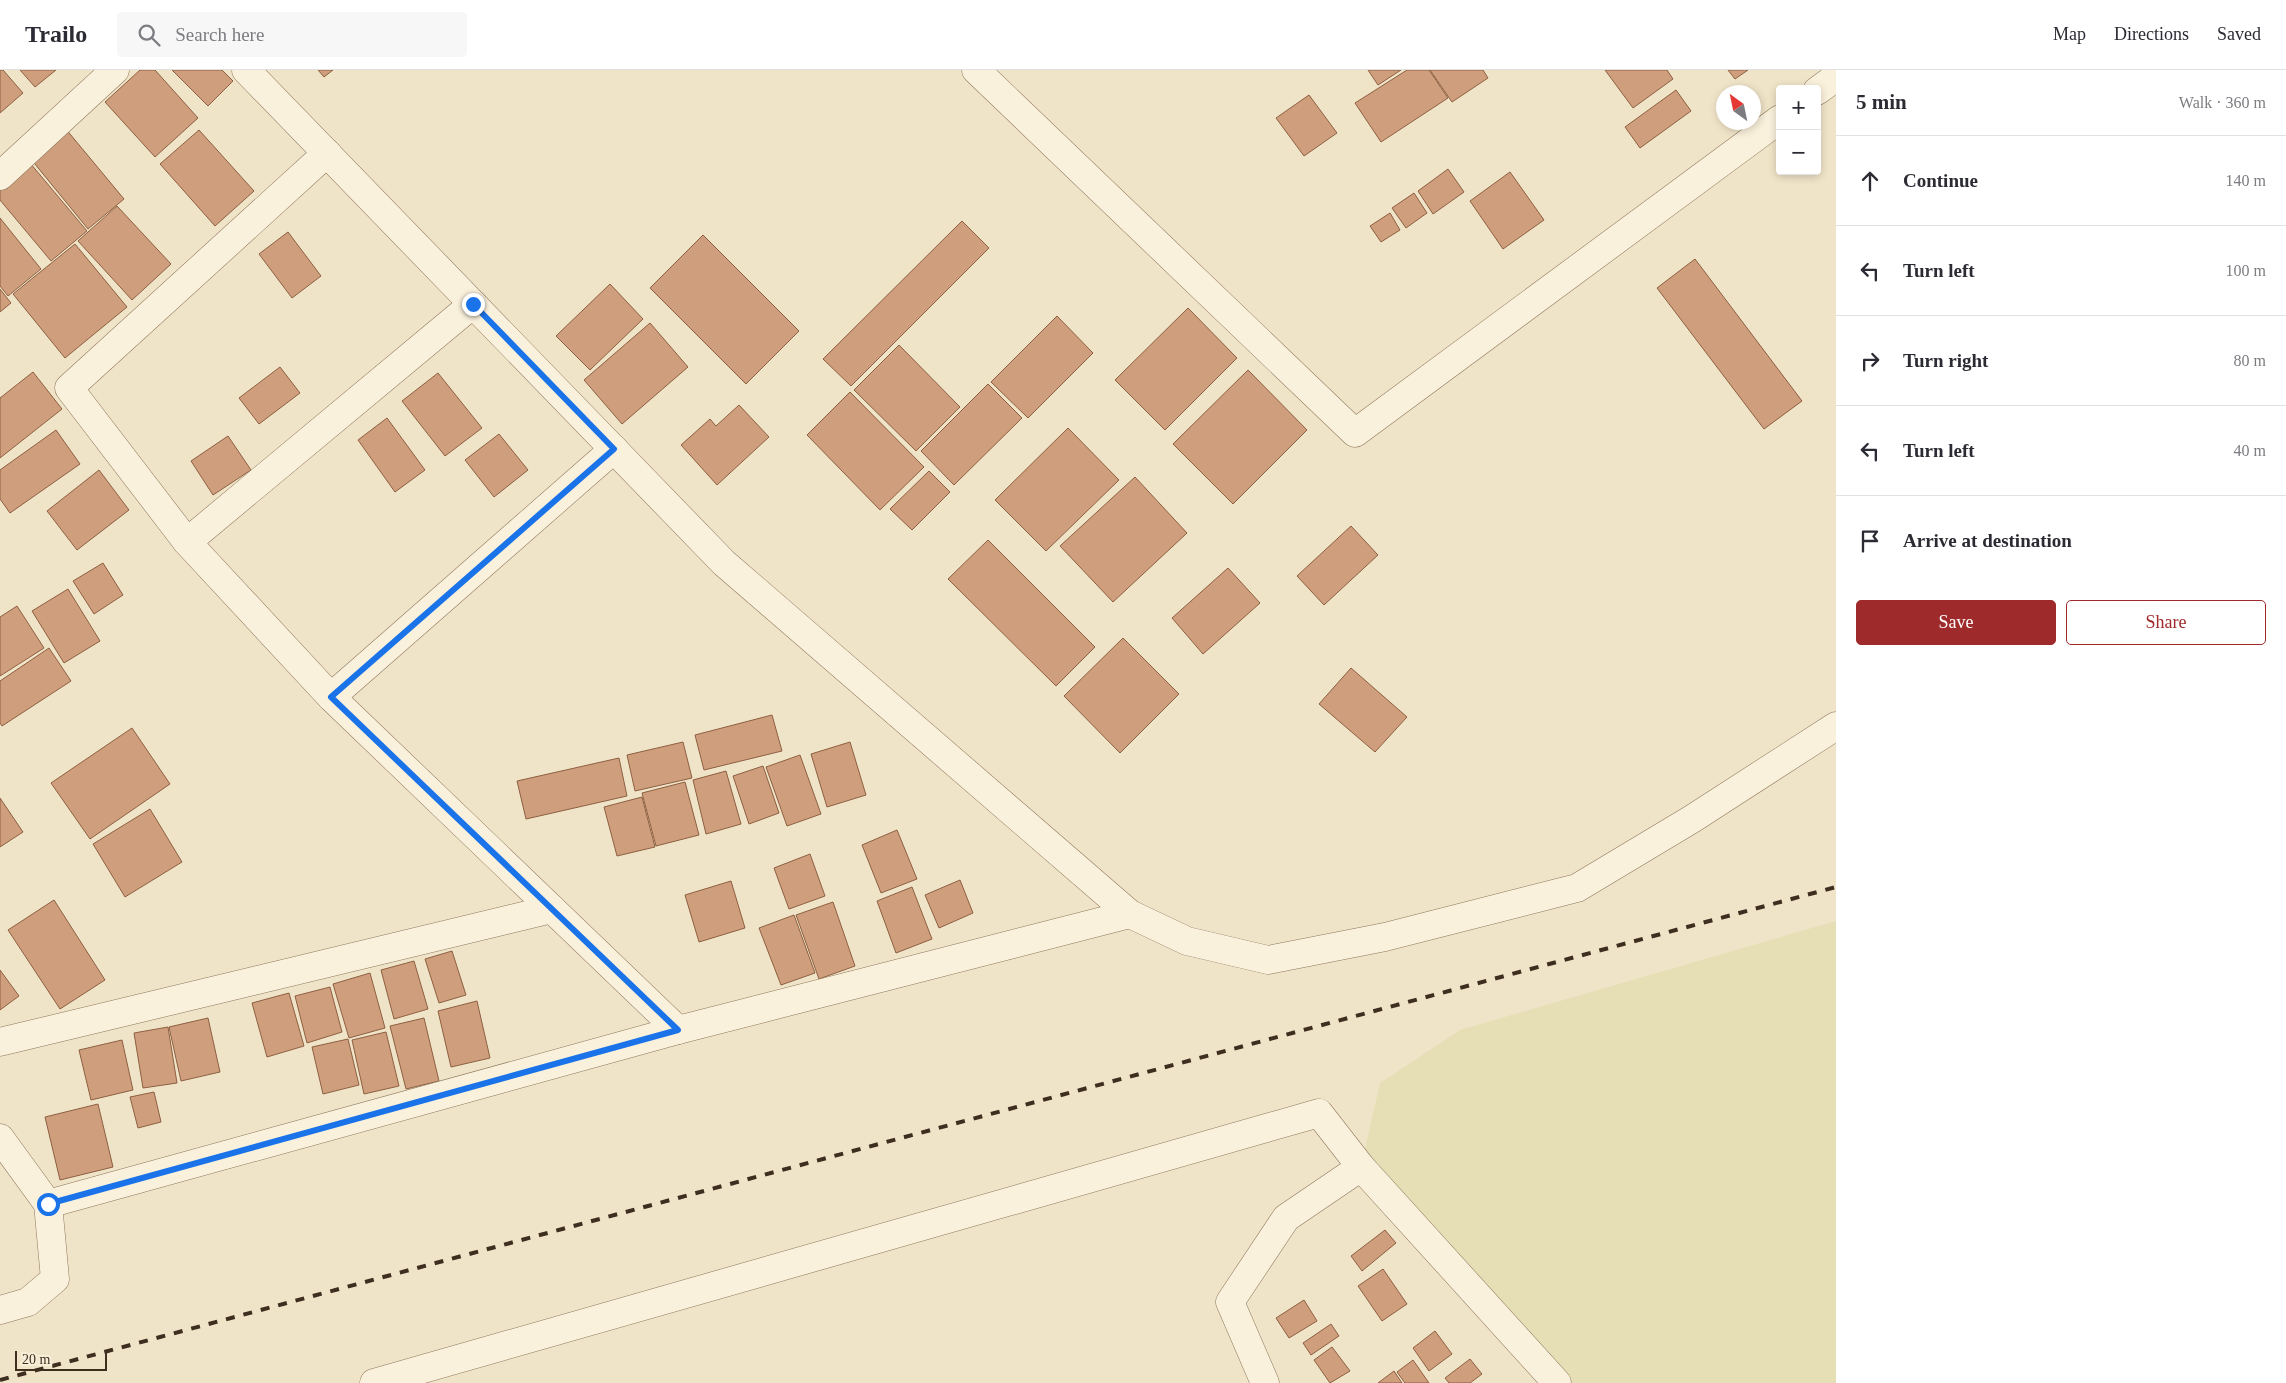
<!DOCTYPE html>
<html lang="en">
<head>
<meta charset="utf-8">
<style>
	body { margin:0; font-family:"Times New Roman",serif; background:#f7f7f7; color:#2b2b33 }
	.controls { position:absolute; right:15px; top:15px; display:grid; overflow:hidden; border-radius:5px; box-shadow:0 2px 8px #0003 }
	.controls button { width:45px; height:45px; display:grid; place-items:center; padding:0; border:0; border-bottom:1px solid #e1e1e2; background:#fff; color:#2b2b33; font:25px sans-serif }
	.compass { position:absolute; left:1716px; top:15px; width:45px; height:45px; border-radius:50%; background:#fff; box-shadow:0 2px 8px #0003; rotate:327deg }
	.scale { position:absolute; left:15px; bottom:12px; width:92px; box-sizing:border-box; padding-left:5px; border:2px solid #3d2e20; border-top:0; font-size:14px; line-height:18px; white-space:nowrap; color:#3d2e20; -webkit-text-stroke:4px #f7eed8; paint-order:stroke }
	.stop { position:absolute; width:15px; height:15px; margin:-11px; border:4px solid #1a73e8; border-radius:50%; background:#fff }
	.stop.end { background:#1a73e8; border-color:#fff; box-shadow:0 1px 5px #0008 }
	.list { margin:0; padding:0; list-style:none }
	h2 { display:flex; justify-content:space-between; align-items:center; height:65px; margin:0; padding:0 20px; font-size:21px }
	h2 small { font-size:16px; font-weight:400; color:#7c7c81 }
	.list li { display:grid; grid-template-columns:32px 1fr auto; gap:15px; align-items:center; box-sizing:border-box; height:90px; padding:0 20px; border-top:1px solid #e1e1e2 }
	.list b { display:block; font-size:19px; white-space:nowrap }
	.list em { font-size:16px; font-style:normal; color:#7c7c81 }
	.actions { display:flex; gap:10px; padding:15px 20px }
	.actions a { flex:1; padding:11px 0; border:1px solid #9e2a2b; border-radius:5px; text-align:center; font-size:18px; color:#9e2a2b }
	.actions .main { background:#9e2a2b; color:#fff }
	.icon { flex:none; width:28px; height:28px; fill:none; stroke:currentColor; stroke-width:2; stroke-linecap:round; stroke-linejoin:round }
	.map { position:relative; flex:none; width:1836px; height:1313px; overflow:hidden }
	header { display:flex; align-items:center; gap:30px; box-sizing:border-box; height:70px; padding:0 25px; background:#fff; border-bottom:1px solid #e1e1e2 }
	header strong { font-size:24px }
	nav { display:flex; gap:28px; margin-inline-start:auto; font-size:18px }
	.search { width:350px; height:45px; background:#f7f7f7; display:flex; align-items:center; gap:12px; box-sizing:border-box; padding:0 18px; border-radius:5px; color:#7c7c81; font-size:19px }
	main { display:flex }
	aside { flex:1; background:#fff }
	.map>svg:first-child { display:block }
</style>
</head>
<body>
<header>
<strong>Trailo</strong>
<div class="search"><svg class="icon" aria-label="search" viewBox="0 0 24 24"><circle cx="10" cy="10" r="6"/><path d="M15 15l6 6"/></svg>Search here</div>
<nav><a>Map</a><a>Directions</a><a>Saved</a></nav>
</header>
<main>
<div class="map">
<svg width="1836" height="1313" viewBox="0 0 1836 1313">
	<rect width="100%" height="100%" fill="#f0e4c8"/>
	<polygon fill="#e6deb5" points="1836,851 1836,1313 1557,1313 1361,1097 1380,1013 1460,960"/>
	<g fill="#cf9f7d" stroke="#8d5f41">
		<polygon points="0,0 3,0 23,23 0,43"/>
		<polygon points="20,0 56,0 35,17"/>
		<polygon points="140,0 155,0 198,48 155,87 105,32"/>
		<polygon points="172,0 222,0 233,11 208,36"/>
		<polygon points="318,0 333,0 324,7"/>
		<polygon points="1368,0 1401,0 1378,15"/>
		<polygon points="1407,0 1429,0 1448,28 1381,72 1355,33"/>
		<polygon points="1430,0 1483,0 1488,8 1452,32"/>
		<polygon points="1605,0 1667,0 1673,9 1633,38"/>
		<polygon points="1728,0 1748,0 1735,9"/>
		<polygon points="1676,20 1691,41 1640,78 1625,57"/>
		<polygon points="1309,25 1337,63 1304,86 1276,48"/>
		<polygon points="65,58 124,129 88,159 30,88"/>
		<polygon points="199,60 254,121 215,156 160,94"/>
		<polygon points="30,93 87,161 51,191 0,130 0,118"/>
		<polygon points="1448,99 1464,122 1433,144 1418,121"/>
		<polygon points="1510,102 1544,150 1503,179 1470,131"/>
		<polygon points="1414,123 1427,143 1406,158 1392,138"/>
		<polygon points="117,136 171,194 132,230 78,171"/>
		<polygon points="1390,143 1400,160 1381,172 1370,156"/>
		<polygon points="0,148 41,199 8,226 0,216"/>
		<polygon points="962,151 989,178 851,316 823,289"/>
		<polygon points="288,162 321,206 292,228 259,184"/>
		<polygon points="703,165 799,261 746,314 650,218"/>
		<polygon points="75,174 127,237 65,288 13,224"/>
		<polygon points="1695,189 1802,331 1764,359 1657,218"/>
		<polygon points="610,214 643,249 590,300 556,266"/>
		<polygon points="0,219 11,233 0,242"/>
		<polygon points="1188,238 1237,288 1165,360 1115,310"/>
		<polygon points="1057,246 1093,283 1028,348 991,312"/>
		<polygon points="650,253 688,297 622,354 584,310"/>
		<polygon points="899,275 960,337 916,381 854,320"/>
		<polygon points="280,297 300,323 259,354 239,328"/>
		<polygon points="1248,300 1307,360 1233,434 1173,374"/>
		<polygon points="33,302 62,339 0,388 0,328"/>
		<polygon points="438,303 482,358 445,386 402,331"/>
		<polygon points="988,314 1022,348 954,415 921,381"/>
		<polygon points="850,322 924,397 880,440 807,365"/>
		<polygon points="739,335 769,367 717,415 681,375 710,349 716,356"/>
		<polygon points="387,348 425,400 395,422 358,370"/>
		<polygon points="1068,358 1119,410 1046,481 995,430"/>
		<polygon points="56,360 80,394 10,443 0,429 0,400"/>
		<polygon points="499,364 528,400 494,427 465,390"/>
		<polygon points="228,366 251,400 213,425 191,391"/>
		<polygon points="99,400 129,440 77,480 47,441"/>
		<polygon points="929,401 950,422 912,460 890,439"/>
		<polygon points="1135,407 1187,463 1113,532 1060,476"/>
		<polygon points="1351,456 1378,485 1324,535 1297,506"/>
		<polygon points="988,470 1095,577 1056,616 948,509"/>
		<polygon points="103,493 123,525 94,544 73,511"/>
		<polygon points="1228,498 1260,533 1203,584 1172,548"/>
		<polygon points="68,519 100,571 64,593 32,541"/>
		<polygon points="17,536 44,578 0,606 0,547"/>
		<polygon points="1123,568 1179,624 1120,683 1064,626"/>
		<polygon points="49,578 71,611 2,656 0,653 0,611"/>
		<polygon points="1351,598 1407,647 1375,682 1319,634"/>
		<polygon points="772,645 782,681 704,700 695,665"/>
		<polygon points="132,658 170,714 90,769 51,713"/>
		<polygon points="683,672 692,708 635,721 627,685"/>
		<polygon points="850,672 866,725 827,737 811,684"/>
		<polygon points="800,685 821,744 787,756 766,697"/>
		<polygon points="619,688 627,726 526,749 517,711"/>
		<polygon points="763,696 779,743 749,754 733,706"/>
		<polygon points="726,701 741,754 706,764 693,710"/>
		<polygon points="685,712 699,765 656,776 642,723"/>
		<polygon points="642,727 655,777 617,786 604,737"/>
		<polygon points="0,728 23,762 0,777"/>
		<polygon points="150,739 182,792 125,827 93,774"/>
		<polygon points="897,760 917,809 881,823 862,775"/>
		<polygon points="810,784 825,826 789,839 774,798"/>
		<polygon points="960,810 973,843 939,858 925,825"/>
		<polygon points="731,811 745,858 699,872 685,825"/>
		<polygon points="912,817 932,869 896,883 877,831"/>
		<polygon points="54,830 105,910 60,939 8,860"/>
		<polygon points="833,832 855,896 819,909 796,845"/>
		<polygon points="794,845 815,903 781,915 759,858"/>
		<polygon points="452,881 466,925 439,933 425,889"/>
		<polygon points="414,891 428,939 394,949 381,900"/>
		<polygon points="0,900 19,926 0,940"/>
		<polygon points="370,903 385,958 349,968 333,914"/>
		<polygon points="330,917 342,962 307,973 295,926"/>
		<polygon points="289,923 304,976 267,987 252,933"/>
		<polygon points="477,931 490,988 451,997 438,941"/>
		<polygon points="208,948 220,1002 181,1011 169,957"/>
		<polygon points="424,948 439,1011 406,1019 390,956"/>
		<polygon points="168,957 177,1013 143,1018 134,963"/>
		<polygon points="386,962 399,1016 364,1024 352,970"/>
		<polygon points="348,969 359,1015 323,1024 312,977"/>
		<polygon points="122,970 133,1020 91,1030 79,980"/>
		<polygon points="154,1022 161,1052 138,1058 130,1027"/>
		<polygon points="98,1034 113,1097 60,1110 45,1047"/>
		<polygon points="1385,1160 1396,1173 1362,1201 1351,1186"/>
		<polygon points="1383,1199 1407,1234 1382,1251 1358,1216"/>
		<polygon points="1304,1230 1317,1251 1289,1268 1276,1248"/>
		<polygon points="1331,1254 1339,1266 1311,1285 1303,1273"/>
		<polygon points="1435,1261 1452,1284 1429,1301 1413,1278"/>
		<polygon points="1332,1277 1350,1301 1330,1313 1314,1290"/>
		<polygon points="1470,1289 1482,1304 1470,1313 1449,1313 1445,1308"/>
		<polygon points="1413,1290 1429,1313 1405,1313 1397,1302"/>
		<polygon points="1394,1301 1402,1313 1378,1313"/>
	</g>
	<g fill="none" stroke-linecap="round" stroke-linejoin="round">
		<defs>
			<g id="minor">
				<polyline points="246,0 724,493 1130,844 1187,871 1268,890 1385,867 1577,818 1692,749 1836,656"/>
				<polyline points="976,0 1355,363 1780,49"/>
				<polyline points="1817,21 1836,7"/>
				<polyline points="327,83 69,318 187,472 331,627 678,960"/>
				<polyline points="0,106 115,0"/>
				<polyline points="187,472 473,234"/>
				<polyline points="331,627 614,379"/>
				<polyline points="0,972 552,839"/>
				<polyline points="0,1068 48,1134 55,1209 28,1232 0,1240"/>
				<polyline points="48,1134 678,960 1130,844"/>
				<polyline points="374,1313 1319,1043 1361,1097 1557,1313"/>
				<polyline points="1265,1313 1230,1232 1286,1148 1361,1097"/>
			</g>
		</defs>
		<use href="#minor" stroke="#8d765c" stroke-width="29"/>
		<use href="#minor" stroke="#faf1dc" stroke-width="28"/>
		<polyline stroke="#3d2e20" stroke-width="4" stroke-dasharray="9 9" stroke-linecap="butt" points="0,1310 1836,817"/>
	</g>
	<g fill="none" stroke-linecap="round" stroke-linejoin="round">
		<polyline stroke="#1a73e8" stroke-width="6" points="48,1134 678,960 331,627 614,379 473,234"/>
	</g>
</svg>
<div class="controls">
<button>+</button>
<button>−</button>
</div>
<svg class="compass" viewBox="-18 -18 36 36"><path d="M0-13l5 13h-10z" fill="#e53935"/><path d="M0 13l5-13h-10z" fill="#7c7c81"/></svg>
<div class="scale">20 m</div>
<div class="stop" style="left:48px;top:1134px"></div>
<div class="stop end" style="left:473px;top:234px"></div>
</div>
<aside>
<h2>5 min<small>Walk · 360 m</small></h2>
<ul class="list">
<li><svg class="icon" aria-label="ahead" viewBox="0 0 24 24"><path d="M12 20V5M6 11l6-6 6 6"/></svg><div><b>Continue</b></div><em>140 m</em></li>
<li><svg class="icon" aria-label="left" viewBox="0 0 24 24"><path d="M17 20v-9H6M10 6l-5 5 5 5"/></svg><div><b>Turn left</b></div><em>100 m</em></li>
<li><svg class="icon" aria-label="right" viewBox="0 0 24 24"><path d="M7 20v-9h11M14 6l5 5-5 5"/></svg><div><b>Turn right</b></div><em>80 m</em></li>
<li><svg class="icon" aria-label="left" viewBox="0 0 24 24"><path d="M17 20v-9H6M10 6l-5 5 5 5"/></svg><div><b>Turn left</b></div><em>40 m</em></li>
<li><svg class="icon" aria-label="arrive" viewBox="0 0 24 24"><path d="M6 21V4h12l-3 4 3 4H6"/></svg><div><b>Arrive at destination</b></div></li>
</ul>
<div class="actions"><a class="main">Save</a><a>Share</a></div>
</aside>
</main>
</body>
</html>
